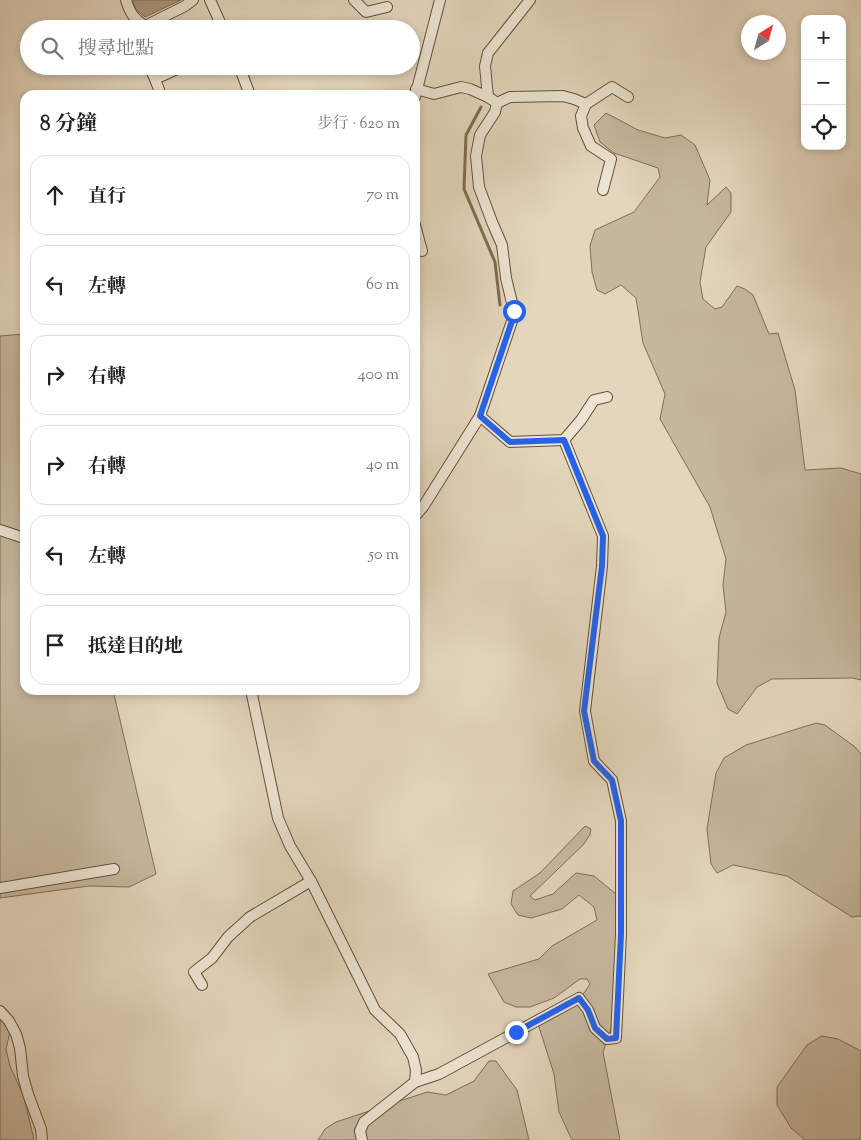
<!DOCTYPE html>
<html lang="zh-TW">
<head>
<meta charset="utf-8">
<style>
	body { margin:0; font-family:"Sorts Mill Goudy","Noto Serif TC",serif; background:#f6f6f6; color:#222 }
	.controls { position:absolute; right:15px; top:15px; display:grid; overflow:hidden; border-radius:10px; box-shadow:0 2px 8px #0003 }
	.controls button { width:45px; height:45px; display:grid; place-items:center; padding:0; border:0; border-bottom:1px solid #e0e0e0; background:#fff; color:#222; font:25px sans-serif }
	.compass { position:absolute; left:741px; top:15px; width:45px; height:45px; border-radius:50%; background:#fff; box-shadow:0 2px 8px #0003; rotate:37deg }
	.stop { position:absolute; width:15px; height:15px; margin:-11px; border:4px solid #2563eb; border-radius:50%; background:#fff }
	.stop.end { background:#2563eb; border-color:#fff; box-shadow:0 1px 5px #0008 }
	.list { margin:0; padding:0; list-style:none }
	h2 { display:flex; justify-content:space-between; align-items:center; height:65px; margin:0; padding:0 20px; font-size:21px }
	h2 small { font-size:16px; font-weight:400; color:#767676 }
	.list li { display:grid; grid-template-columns:32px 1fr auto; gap:15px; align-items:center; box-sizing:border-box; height:80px; margin:0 10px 10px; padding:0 10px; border:1px solid #e0e0e0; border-radius:15px }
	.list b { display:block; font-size:19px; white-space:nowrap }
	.list em { font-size:16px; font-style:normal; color:#767676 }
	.icon { flex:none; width:28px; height:28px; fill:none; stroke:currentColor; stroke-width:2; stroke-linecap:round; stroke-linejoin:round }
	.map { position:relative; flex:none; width:861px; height:1140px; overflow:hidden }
	.search { position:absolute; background:#fff; box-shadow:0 2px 8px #0003; left:20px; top:20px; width:400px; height:55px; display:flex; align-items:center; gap:12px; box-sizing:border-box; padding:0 18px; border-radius:28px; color:#767676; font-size:19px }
	.panel { position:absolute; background:#fff; box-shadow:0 2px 8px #0003; left:20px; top:90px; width:400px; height:605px; border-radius:15px }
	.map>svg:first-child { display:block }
</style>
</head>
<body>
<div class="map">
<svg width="861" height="1140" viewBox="0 0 861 1140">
	<rect width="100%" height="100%" fill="#e3d6bc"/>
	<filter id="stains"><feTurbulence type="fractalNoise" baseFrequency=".004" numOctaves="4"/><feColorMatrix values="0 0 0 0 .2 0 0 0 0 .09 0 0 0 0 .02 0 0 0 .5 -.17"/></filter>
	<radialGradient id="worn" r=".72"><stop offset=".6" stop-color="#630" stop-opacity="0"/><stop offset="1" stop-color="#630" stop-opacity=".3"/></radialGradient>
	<g fill="#c6b89e" stroke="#806e56">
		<polygon points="606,113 638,130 665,138 681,135 695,145 710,180 707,205 726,187 731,193 731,212 706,247 700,282 703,299 715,309 722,307 737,286 745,289 753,295 769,334 778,333 795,390 805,470 841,468 861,474 861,680 853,678 772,679 757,687 737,714 728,709 717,683 719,638 726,612 723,585 726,559 710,507 660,419 665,394 643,343 636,298 621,285 605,294 597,290 592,272 590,246 595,230 634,212 660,177 658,168 614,153 600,142 594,125"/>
		<polygon points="25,334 25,690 113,690 156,874 129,887 89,886 0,898 0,336"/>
		<polygon points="816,723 825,725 855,747 861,754 861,916 852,917 787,876 733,865 717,873 711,864 707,829 716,773 724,758 746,745"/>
		<polygon points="585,826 591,829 590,835 583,845 530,896 535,900 553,894 576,873 594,876 616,894 615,1017 603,1052 620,1140 572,1140 559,1112 554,1074 538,1024 576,1005 590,984 587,979 580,979 554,998 530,1007 516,1007 504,1002 488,974 539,959 552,946 597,920 594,907 579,895 562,909 531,918 518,915 511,904 513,891 540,873"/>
		<polygon points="0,1019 10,1032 6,1049 10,1066 24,1097 34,1140 0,1140"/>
		<polygon points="822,1036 838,1039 861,1051 861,1140 805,1140 791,1128 777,1105 777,1087 807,1045"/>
		<polygon points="489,1061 496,1061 517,1090 529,1140 318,1140 325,1129 336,1122 427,1092 446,1095 474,1081"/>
	</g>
	<polygon fill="#aa9a80" stroke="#7d6b52" points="133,0 181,0 145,17 135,9"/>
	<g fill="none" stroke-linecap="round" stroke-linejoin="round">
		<polyline stroke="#7d6b52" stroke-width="3" points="481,107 466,135 464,189 495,262 500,305"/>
		<defs>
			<g id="minor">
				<path d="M126 0C130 13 133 18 145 26L185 6 193 0"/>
				<polyline points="210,0 223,29"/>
				<polyline points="354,0 366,12 387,7"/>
				<polyline points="149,66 155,79 161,95"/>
				<polyline points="239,66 250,95"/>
				<polyline points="155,79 184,66"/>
				<polyline points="415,97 440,0"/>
				<polyline points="488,97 485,66 488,53 530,0"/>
				<polyline points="497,103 510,97 563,96 574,99 586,104 581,116 583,128 591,146 611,159 603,190"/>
				<polyline points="586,104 612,87 628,97"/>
				<polyline points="415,225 422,251"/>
				<polyline points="480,416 510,442 564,440 581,420 594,400 607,397"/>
				<polyline points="415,516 423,507 480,416 512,321 514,311 506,278 502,245 492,222 479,187 476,156 480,135 495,112 497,103 488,97 470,89 461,87 434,94 416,89"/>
				<polyline points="0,530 21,537 25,535"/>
				<polyline points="251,690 278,818 290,846 311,881 375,1010 400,1034 413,1057 416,1070 415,1082 364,1122 360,1131 362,1140"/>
				<polyline points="0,888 114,869"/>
				<polyline points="202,985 194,972 212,958 228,937 250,917 311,881"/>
				<polyline points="0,1011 9,1021 16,1034 20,1048 23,1076 28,1094 41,1129 42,1140"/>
				<polyline points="415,1082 439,1074 579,998 588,1010 595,1028 607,1039 616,1038 621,934 621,821 612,780 594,761 585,711 602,566 603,536 564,440"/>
			</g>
		</defs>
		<use href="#minor" stroke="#645139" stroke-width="12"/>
		<use href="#minor" stroke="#ede4d3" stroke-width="10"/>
	</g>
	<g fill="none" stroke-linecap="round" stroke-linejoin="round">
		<polyline stroke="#2563eb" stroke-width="6" points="514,311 512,321 480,416 510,442 564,440 603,536 602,566 584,711 594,761 612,780 621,821 621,934 616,1038 607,1039 595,1028 588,1010 579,998 516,1032"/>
	</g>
	<rect width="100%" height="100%" filter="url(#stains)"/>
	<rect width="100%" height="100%" fill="url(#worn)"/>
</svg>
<div class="controls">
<button>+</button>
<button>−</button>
<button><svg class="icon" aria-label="locate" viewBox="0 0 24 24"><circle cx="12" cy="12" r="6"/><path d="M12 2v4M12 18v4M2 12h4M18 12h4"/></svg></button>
</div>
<svg class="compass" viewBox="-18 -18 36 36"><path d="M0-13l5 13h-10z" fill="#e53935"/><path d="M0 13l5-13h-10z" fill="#767676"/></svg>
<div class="stop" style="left:514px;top:311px"></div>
<div class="stop end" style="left:516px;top:1032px"></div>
<div class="search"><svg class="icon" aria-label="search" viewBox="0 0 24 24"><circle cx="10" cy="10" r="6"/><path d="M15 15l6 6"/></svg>搜尋地點</div>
<section class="panel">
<h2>8 分鐘<small>步行 · 620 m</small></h2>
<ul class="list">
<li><svg class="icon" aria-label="ahead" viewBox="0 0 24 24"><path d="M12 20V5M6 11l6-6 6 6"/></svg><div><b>直行</b></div><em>70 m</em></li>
<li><svg class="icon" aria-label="left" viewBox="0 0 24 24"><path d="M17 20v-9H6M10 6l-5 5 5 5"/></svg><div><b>左轉</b></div><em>60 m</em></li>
<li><svg class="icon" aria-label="right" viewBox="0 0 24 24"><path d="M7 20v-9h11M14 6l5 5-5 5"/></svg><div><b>右轉</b></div><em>400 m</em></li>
<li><svg class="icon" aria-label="right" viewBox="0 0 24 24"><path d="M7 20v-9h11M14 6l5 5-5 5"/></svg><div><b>右轉</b></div><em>40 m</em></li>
<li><svg class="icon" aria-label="left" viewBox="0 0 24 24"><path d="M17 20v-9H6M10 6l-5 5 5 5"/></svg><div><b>左轉</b></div><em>50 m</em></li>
<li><svg class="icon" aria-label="arrive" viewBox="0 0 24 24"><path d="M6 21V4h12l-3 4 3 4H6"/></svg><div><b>抵達目的地</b></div></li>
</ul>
</section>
</div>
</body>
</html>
